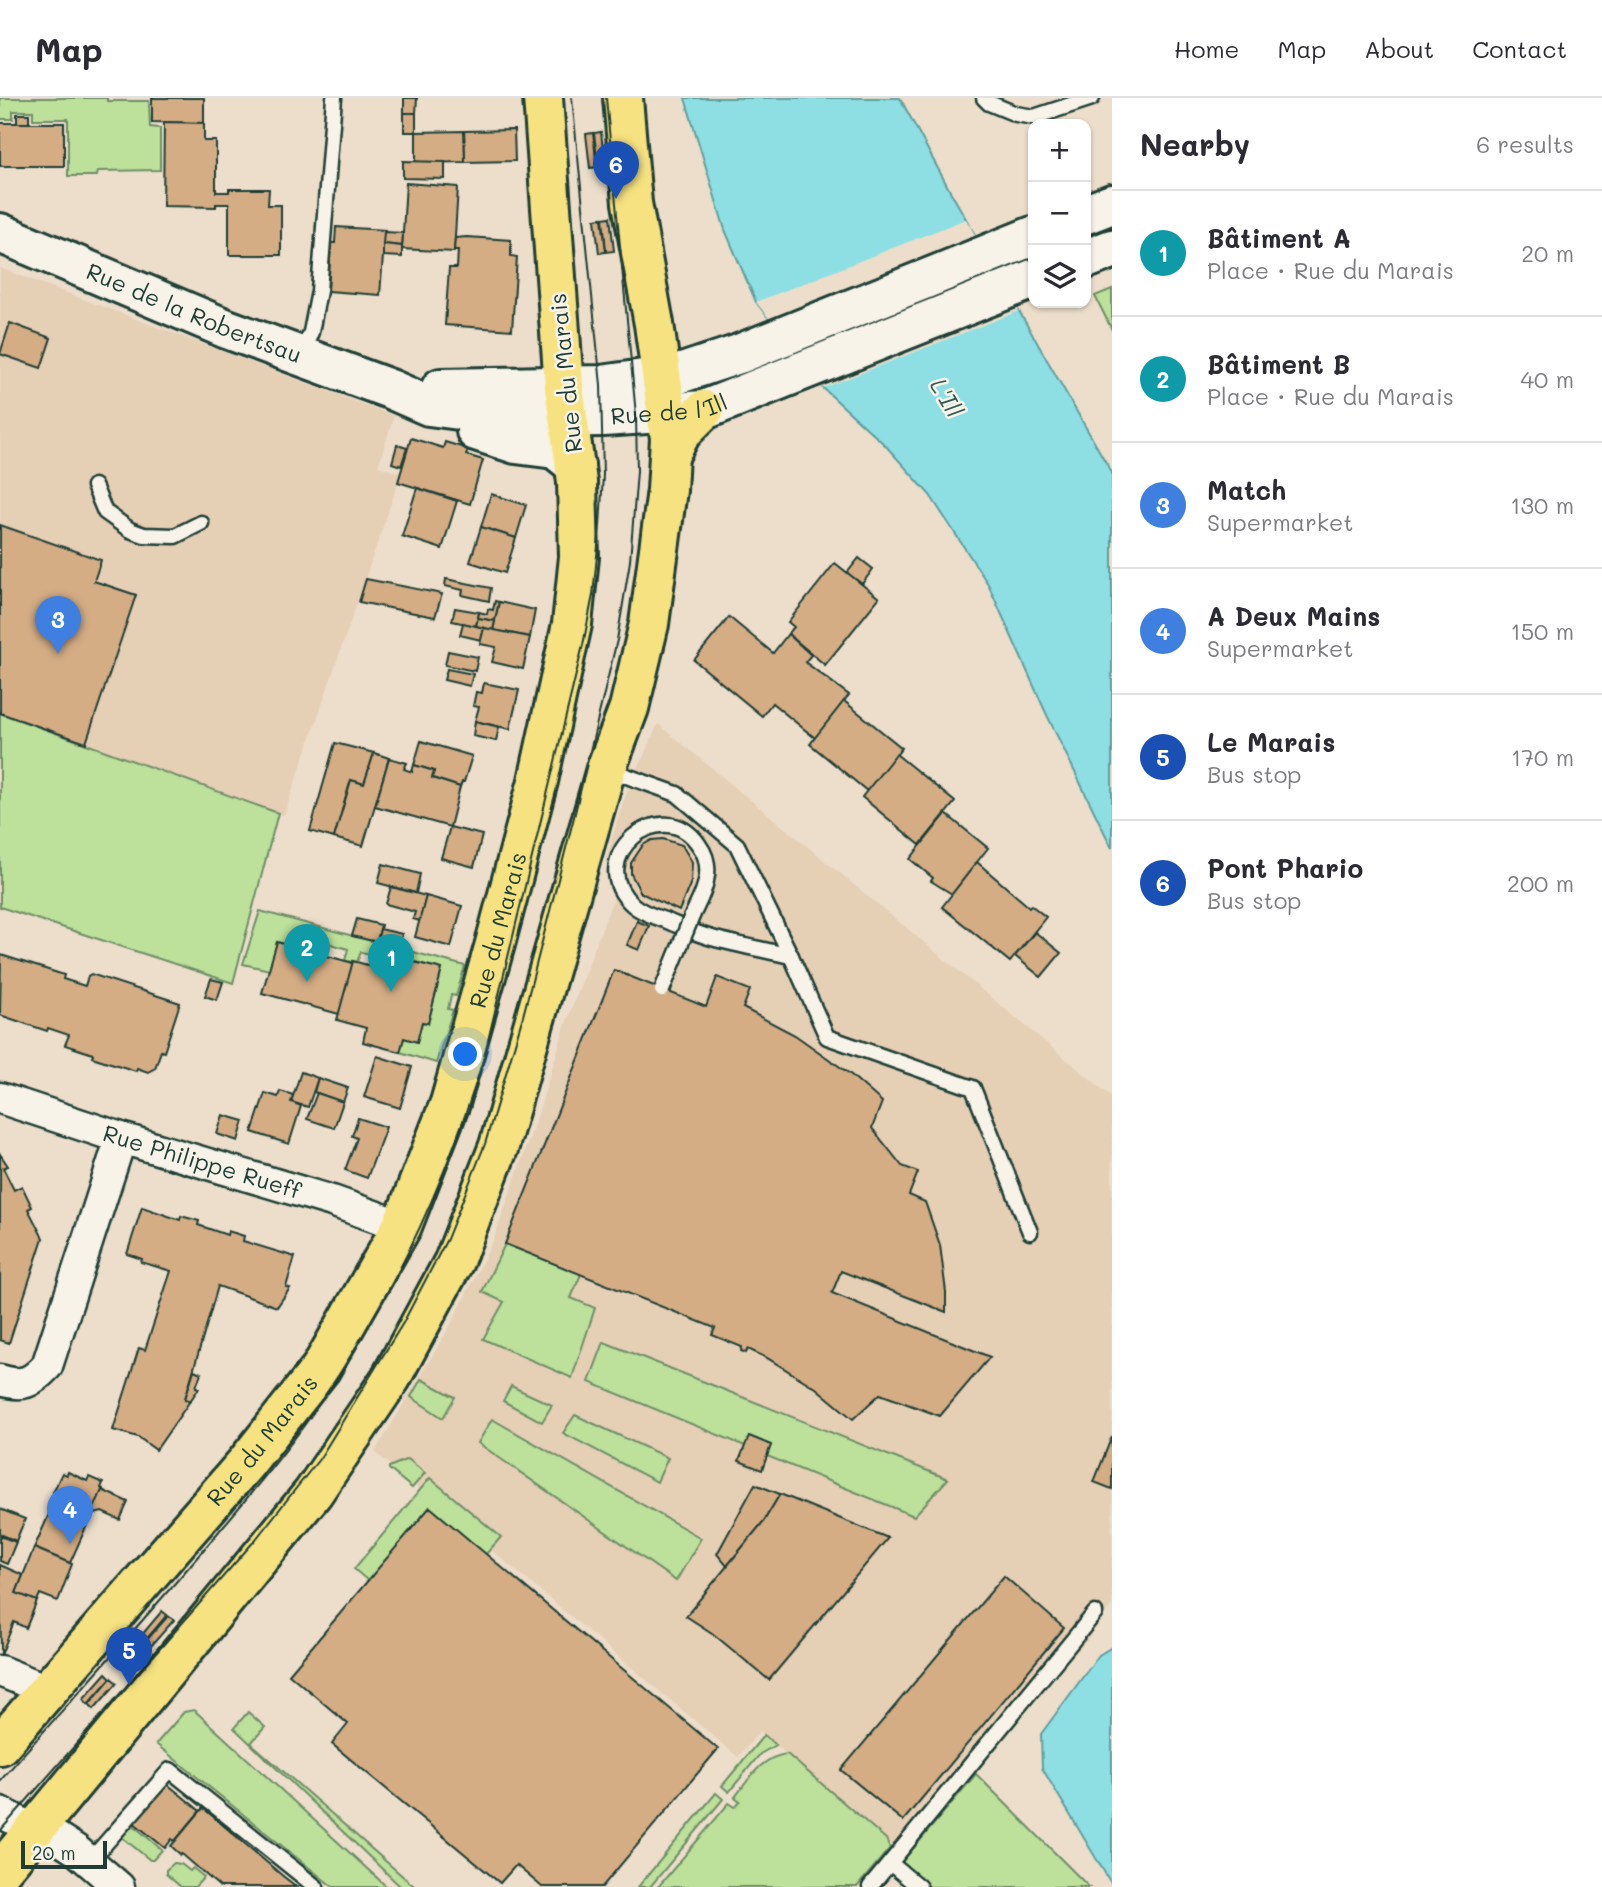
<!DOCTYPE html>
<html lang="en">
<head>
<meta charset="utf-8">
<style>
	body { margin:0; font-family:Mali,sans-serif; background:#f7f7f7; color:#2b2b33 }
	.controls { position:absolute; right:21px; top:21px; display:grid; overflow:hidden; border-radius:14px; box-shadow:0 2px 5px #0004 }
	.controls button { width:63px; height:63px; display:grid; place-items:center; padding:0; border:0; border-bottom:2px solid #e1e1e2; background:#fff; color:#2b2b33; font:35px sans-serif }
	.scale { position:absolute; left:21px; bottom:18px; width:86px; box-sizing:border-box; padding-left:7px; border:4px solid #1f3d34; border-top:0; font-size:19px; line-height:24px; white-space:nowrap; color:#1f3d34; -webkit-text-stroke:5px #f7f3e8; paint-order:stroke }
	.you { position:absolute; left:466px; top:957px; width:24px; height:24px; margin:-18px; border:5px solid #fff; border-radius:50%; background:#1a73e8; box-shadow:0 0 0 10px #1a73e833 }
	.badge { display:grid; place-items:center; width:46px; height:46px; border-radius:50%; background:#c8321e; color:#fff; font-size:23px; font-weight:700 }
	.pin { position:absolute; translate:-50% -58px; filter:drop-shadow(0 2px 4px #0008) }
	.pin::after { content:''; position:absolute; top:37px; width:24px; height:21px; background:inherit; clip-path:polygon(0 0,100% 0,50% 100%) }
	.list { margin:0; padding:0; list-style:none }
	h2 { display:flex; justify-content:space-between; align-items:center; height:91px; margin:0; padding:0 28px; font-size:30px }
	h2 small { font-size:23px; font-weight:400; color:#7c7c81 }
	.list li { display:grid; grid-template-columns:46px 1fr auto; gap:21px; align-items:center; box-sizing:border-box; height:126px; padding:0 28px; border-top:2px solid #e1e1e2 }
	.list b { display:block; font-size:26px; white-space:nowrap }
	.list p { margin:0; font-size:23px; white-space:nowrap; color:#7c7c81 }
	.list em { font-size:23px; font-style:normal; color:#7c7c81 }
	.icon { flex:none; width:38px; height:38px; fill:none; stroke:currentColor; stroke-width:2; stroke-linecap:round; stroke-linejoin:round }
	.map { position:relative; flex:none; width:1112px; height:1789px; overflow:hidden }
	header { display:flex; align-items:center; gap:42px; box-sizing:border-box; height:98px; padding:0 35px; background:#fff; border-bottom:2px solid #e1e1e2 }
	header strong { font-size:33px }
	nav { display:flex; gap:38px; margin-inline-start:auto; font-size:24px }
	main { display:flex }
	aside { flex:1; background:#fff }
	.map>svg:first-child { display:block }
</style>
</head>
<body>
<header>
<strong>Map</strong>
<nav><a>Home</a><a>Map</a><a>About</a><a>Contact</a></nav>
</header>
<main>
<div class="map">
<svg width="1112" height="1789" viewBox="0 0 1112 1789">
	<rect width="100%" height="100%" fill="#ecdeca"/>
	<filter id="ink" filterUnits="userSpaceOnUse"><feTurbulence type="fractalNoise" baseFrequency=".0143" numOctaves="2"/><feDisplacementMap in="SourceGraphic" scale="14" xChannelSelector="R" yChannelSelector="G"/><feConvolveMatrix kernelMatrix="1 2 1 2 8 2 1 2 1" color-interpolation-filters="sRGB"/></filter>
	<g filter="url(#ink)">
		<g fill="#e5cfb5">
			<polygon points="0,170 394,318 378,368 401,376 284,717 0,615"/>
			<polygon points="658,626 1112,999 1112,1506 1088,1541 989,1651 904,1757 760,1633 738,1659 375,1354 450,1228 494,1141 541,1007 567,922 614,799 606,776 607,758 623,704"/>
		</g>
		<g fill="#bde09b" stroke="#6e8e68" stroke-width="2">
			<polygon points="0,0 107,0 107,3 149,3 150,29 160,30 160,72 98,73 97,78 68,78 68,21 33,21 33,13 13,13 13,21 0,21"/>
			<polygon points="1112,191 1112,232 1095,198"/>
			<polygon points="0,615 278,715 233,885 0,809"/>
			<polygon points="260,813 465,868 456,898 451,897 448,911 453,912 436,965 400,954 404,940 417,943 422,924 428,925 442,871 387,857 382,871 375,869 378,858 361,854 357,864 345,863 348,851 324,844 320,856 309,853 312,842 299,838 295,849 277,844 270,872 243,866"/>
			<polygon points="505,1146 581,1176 571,1200 595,1210 572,1280 483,1241 504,1204 482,1194"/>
			<polygon points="604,1244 948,1381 914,1418 767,1358 771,1347 750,1339 745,1348 589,1284"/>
			<polygon points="421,1281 455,1299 443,1320 411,1299"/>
			<polygon points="511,1288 552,1307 542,1324 503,1303"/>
			<polygon points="575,1317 668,1360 657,1384 563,1335"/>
			<polygon points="492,1321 701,1440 676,1483 478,1345"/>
			<polygon points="408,1361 425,1375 412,1390 389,1371 389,1369"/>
			<polygon points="430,1380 501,1439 486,1456 368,1483 354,1471"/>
			<polygon points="194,1612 387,1789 333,1789 156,1646 184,1614"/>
			<polygon points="248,1614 265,1629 251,1645 415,1789 401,1789 234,1630"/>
			<polygon points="764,1637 776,1647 760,1656 729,1694 722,1688"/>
			<path d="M787 1656 886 1741 890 1750 857 1789H658L729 1705 735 1709 740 1703 735 1699C750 1680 761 1659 787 1656Z"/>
			<polygon points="976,1676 1089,1789 930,1789 901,1765"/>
			<polygon points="716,1695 723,1701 650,1789 638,1789"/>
			<polygon points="132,1726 162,1752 153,1762 150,1762 123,1740 123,1736"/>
			<polygon points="174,1765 181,1766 190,1773 193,1770 204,1779 195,1789 181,1789 166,1776 166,1772"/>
		</g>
		<g fill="#8ddfe3" stroke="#619e9d" stroke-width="2">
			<polygon points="685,0 900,0 950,93 1112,375 1112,750 1046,615 988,486 930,397 885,347 823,290 756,204 725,132"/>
			<polygon points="1112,1549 1112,1787 1042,1670 1041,1636 1099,1557"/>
		</g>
		<polygon fill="#ecdeca" points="966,121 1019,213 823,290 756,204"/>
		<g fill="#d4ad85" stroke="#1f3d34" stroke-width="2">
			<polygon points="152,0 204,0 204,25 152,24"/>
			<polygon points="404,0 417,0 416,15 404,15"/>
			<rect x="404" y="15" width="12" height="19"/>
			<rect x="17" y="16" width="12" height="9"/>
			<polygon points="164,24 204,25 204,43 216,43 216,94 229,94 229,91 269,91 268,107 281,107 281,157 229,157 229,106 216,106 216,109 163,108"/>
			<rect x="0" y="25" width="64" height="43"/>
			<polygon points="514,32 515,63 465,64 464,33"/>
			<polygon points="464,33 465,64 416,65 416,34"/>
			<polygon points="601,34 605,68 598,69 594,35"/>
			<polygon points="593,35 597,69 590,70 586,36"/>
			<polygon points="403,63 445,64 445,81 403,80"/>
			<polygon points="406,85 458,89 454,154 402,151"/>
			<polygon points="610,119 614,153 606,154 603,120"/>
			<polygon points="602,120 606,154 599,155 595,121"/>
			<polygon points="336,129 385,132 380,197 328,193 331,145 335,145"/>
			<polygon points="384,134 403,135 402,148 383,146"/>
			<polygon points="467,139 511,142 511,158 517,159 512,232 445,227 449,170 457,170 458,152 454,152 455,140"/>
			<polygon points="383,146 402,148 402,159 383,158"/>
			<polygon points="10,225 51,240 41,270 0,256"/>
			<polygon points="411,340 443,350 445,344 468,351 466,357 483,362 470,406 398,384"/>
			<polygon points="397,347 407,350 401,368 392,365"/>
			<polygon points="417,390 457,403 442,451 402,438"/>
			<polygon points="491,396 526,407 516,440 481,429"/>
			<polygon points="0,427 101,462 94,483 136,497 86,645 0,615"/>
			<polygon points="481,429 516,440 505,475 470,464"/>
			<polygon points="859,460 873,471 862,486 847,475"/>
			<polygon points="835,465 879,500 825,567 788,536 794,529 788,524"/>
			<polygon points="366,481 442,496 435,519 359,504"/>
			<polygon points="446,481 491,490 489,503 462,497 463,492 445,488"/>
			<polygon points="495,503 499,504 495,523 478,520 479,514 487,516 488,511 493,512"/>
			<polygon points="499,504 535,512 530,539 493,532"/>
			<polygon points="455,510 479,514 476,528 452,523"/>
			<polygon points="729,519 773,555 788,536 811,557 805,564 849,597 815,640 772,605 762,618 694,562"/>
			<polygon points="478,520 495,523 493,532 476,528"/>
			<polygon points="463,525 484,530 481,542 460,537"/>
			<polygon points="484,530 530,539 523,571 492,564 496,549 480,546"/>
			<polygon points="448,553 478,559 475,573 445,567"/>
			<polygon points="447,571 473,576 470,588 444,582"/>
			<polygon points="484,585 519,592 510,631 475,623 479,609 473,608 476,594 482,595"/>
			<polygon points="844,603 902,650 867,693 810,646"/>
			<polygon points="475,623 499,629 496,643 473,638"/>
			<polygon points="421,643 472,658 464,684 462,684 460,689 432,680 434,673 414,667"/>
			<polygon points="335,645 374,655 364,686 351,682 334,740 310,733"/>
			<polygon points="374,655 389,660 363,748 334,740 351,682 364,686"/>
			<polygon points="896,656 955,704 920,747 862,699"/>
			<polygon points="389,660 407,665 404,671 412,674 414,667 434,673 432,680 460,689 450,729 375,708"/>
			<polygon points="946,716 988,750 952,796 931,783 933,780 910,761"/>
			<polygon points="450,729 482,737 474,769 441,760"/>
			<polygon points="663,741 682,747 692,764 691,784 679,813 641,795 631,776 631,765 643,747 652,742"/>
			<polygon points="977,764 1029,809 1031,807 1046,819 1010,864 942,809"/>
			<polygon points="383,766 420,776 416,795 378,785"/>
			<polygon points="391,789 426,798 420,823 413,821 415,814 386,806"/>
			<polygon points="426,798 462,808 451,849 415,839"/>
			<polygon points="357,821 381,827 377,844 352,838"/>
			<polygon points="637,823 649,828 639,852 627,847"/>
			<polygon points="380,831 402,836 398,850 377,844"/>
			<polygon points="1035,834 1061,855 1041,879 1015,858"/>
			<polygon points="277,844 353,865 339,916 262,895"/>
			<polygon points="1,857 64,877 63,881 85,888 88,878 91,876 180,905 164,954 161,953 155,970 148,974 137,970 136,973 92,959 93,956 65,947 69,937 48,930 47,933 0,917"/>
			<polygon points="386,857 442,871 428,925 422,924 417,944 404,940 400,954 363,944 366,930 337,922 353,863 382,871"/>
			<polygon points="614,872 706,909 717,879 750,892 743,910 795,937 850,976 882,1004 872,1030 902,1068 918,1074 909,1097 925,1104 940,1147 946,1194 946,1214 841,1173 832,1195 990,1259 940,1318 880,1296 853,1321 816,1290 767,1260 748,1251 746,1255 741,1253 742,1249 712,1237 715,1230 505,1146"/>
			<polygon points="211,881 223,884 217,902 205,898"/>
			<polygon points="377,958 412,969 400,1010 364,999"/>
			<polygon points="301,974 318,980 308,1009 291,1004"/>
			<polygon points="318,980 348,990 343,1004 314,994"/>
			<polygon points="280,993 293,997 291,1004 301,1008 289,1046 252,1034 265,995 278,999"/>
			<polygon points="317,995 343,1004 334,1030 307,1021"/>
			<polygon points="223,1017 244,1023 238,1043 217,1036"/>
			<polygon points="358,1020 386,1029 367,1080 345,1072 357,1040 352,1038"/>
			<polygon points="0,1056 8,1068 3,1070 14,1092 22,1088 32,1109 28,1111 43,1140 9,1245 0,1242"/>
			<polygon points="142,1109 180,1122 181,1118 199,1123 198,1127 227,1137 228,1133 244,1138 243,1143 295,1159 286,1189 290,1190 277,1209 218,1188 185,1301 190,1303 156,1352 138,1339 113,1332 139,1250 145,1252 171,1173 141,1164 142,1161 127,1156"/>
			<polygon points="194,1272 201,1275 196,1289 199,1290 190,1303 185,1301"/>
			<polygon points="749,1338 771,1347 762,1372 739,1363"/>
			<polygon points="1112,1338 1112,1391 1094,1384"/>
			<polygon points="68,1374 87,1383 89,1379 103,1385 101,1390 103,1391 70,1465 34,1450 58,1396 53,1394 62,1375 67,1377"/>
			<polygon points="755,1386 780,1396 764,1423 727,1468 717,1456"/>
			<polygon points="102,1392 128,1404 120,1422 102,1414 91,1417"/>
			<polygon points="780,1396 888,1440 769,1582 712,1535 686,1518 764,1423"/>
			<polygon points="430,1409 718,1651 602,1789 542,1789 516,1767 500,1785 332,1646 348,1626 289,1576"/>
			<polygon points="0,1411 25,1421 16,1443 0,1436"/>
			<polygon points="0,1438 16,1444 7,1466 0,1463"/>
			<polygon points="34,1450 72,1466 58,1503 40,1496 37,1503 16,1495"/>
			<polygon points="0,1467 23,1477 16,1495 37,1503 26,1530 14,1524 1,1557"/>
			<polygon points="1004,1478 1064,1530 903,1723 841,1672"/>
			<polygon points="162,1513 167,1517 145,1543 140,1539"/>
			<polygon points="168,1518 174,1522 151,1548 145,1544"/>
			<polygon points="106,1575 111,1580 88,1606 83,1601"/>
			<polygon points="111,1580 117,1585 94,1611 89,1606"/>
			<polygon points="166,1685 200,1713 175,1743 172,1741 165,1750 133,1724"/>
			<polygon points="203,1710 284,1779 297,1789 220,1789 182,1756 181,1757 171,1748"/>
		</g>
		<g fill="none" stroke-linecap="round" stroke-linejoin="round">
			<defs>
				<g id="lane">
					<polyline points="984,0 989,5 1016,16 1034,19 1092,0"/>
					<polyline points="301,258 311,234 319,193 334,0"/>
					<polyline points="94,388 105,414 130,432 144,437 175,438 201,425"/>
					<polyline points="607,671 677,696 737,747 791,858 827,939 973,990 1030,1134"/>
					<path d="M692 818C697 807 704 795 706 783 709 770 707 758 699 747 663 692 581 761 633 807 642 815 656 819 667 823 682 829 697 836 712 840 738 847 765 852 791 858"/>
					<polyline points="89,1764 170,1672 316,1789"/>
					<polyline points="890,1765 1095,1515"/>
					<polyline points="870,1789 890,1765 919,1789"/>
				</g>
				<g id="street">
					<path id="s1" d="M0 1000 121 1040 332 1103 402 1128"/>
					<path d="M0 1282C23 1289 31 1285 47 1268L121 1040"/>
					<polyline points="0,1573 47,1592"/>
					<polyline points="0,1714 35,1732 53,1737 76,1752 119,1789"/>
				</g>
				<g id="secondary">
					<polyline points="1086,116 1112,106"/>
					<path id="s2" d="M0 135 227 231 390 291 429 308 519 320 603 319 704 312 1033 181"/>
					<polyline points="1086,161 1112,151"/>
					<polyline points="441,290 601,287 679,276 739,256 1033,138"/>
					<polyline points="476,333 516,346 555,351 575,367"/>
				</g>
				<g id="primary">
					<polyline points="670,356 682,334 704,312"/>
					<path id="s3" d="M0 1647 246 1365 321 1270 402 1128 450 1005 495 846 538 683 572 526 579 459 577 384 564 289 543 0"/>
					<polyline points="0,1774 313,1395 391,1280 454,1163 499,1048 606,671 629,610 649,526 667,392 670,340 654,226 632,105 623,0"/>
				</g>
			</defs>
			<use href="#lane" stroke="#1f3d34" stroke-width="19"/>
			<use href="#street" stroke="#1f3d34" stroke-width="35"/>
			<use href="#secondary" stroke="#1f3d34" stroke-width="44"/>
			<use href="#primary" stroke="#1f3d34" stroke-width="44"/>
			<use href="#lane" stroke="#f7f3e8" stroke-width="14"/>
			<use href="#street" stroke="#f7f3e8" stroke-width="30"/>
			<use href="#secondary" stroke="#f7f3e8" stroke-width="38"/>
			<use href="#primary" stroke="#f7e281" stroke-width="38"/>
			<g stroke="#1f3d34" stroke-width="2">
				<path d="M0 1683C73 1599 149 1518 220 1432 253 1393 286 1354 315 1312 391 1204 446 1085 484 959L583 547 593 497 600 428 603 377 601 287 572 0"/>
				<polyline points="0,1733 256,1441 320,1360 403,1225 447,1141 485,1046 523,918 574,719 617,542 630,463 637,373 636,317 606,0"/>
			</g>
			<defs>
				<polyline id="lane-bridge" points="662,892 692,818"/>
			</defs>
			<use href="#lane-bridge" stroke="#1f3d34" stroke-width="19" stroke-linecap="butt"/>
			<use href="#lane-bridge" stroke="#f7f3e8" stroke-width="14"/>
		</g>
	</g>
	<g text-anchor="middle" stroke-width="5" stroke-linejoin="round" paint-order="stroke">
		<g font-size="23" fill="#1f3d34" stroke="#f7f3e8">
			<text dy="8" stroke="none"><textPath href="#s2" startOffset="210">Rue de la Robertsau</textPath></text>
			<text transform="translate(566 275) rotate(-96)" y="8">Rue du Marais</text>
			<text dy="8" stroke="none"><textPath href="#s2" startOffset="704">Rue de l'Ill</textPath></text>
			<text dy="8" stroke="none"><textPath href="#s3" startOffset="970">Rue du Marais</textPath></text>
			<text dy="8" stroke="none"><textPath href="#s1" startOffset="212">Rue Philippe Rueff</textPath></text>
			<text dy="8" stroke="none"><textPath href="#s3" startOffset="402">Rue du Marais</textPath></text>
		</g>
		<g font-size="24" font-style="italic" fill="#355d57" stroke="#f7f3e8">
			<text transform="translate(946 300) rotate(60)" y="8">L'Ill</text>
		</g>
	</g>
</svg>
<div class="controls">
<button>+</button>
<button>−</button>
<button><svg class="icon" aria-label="layers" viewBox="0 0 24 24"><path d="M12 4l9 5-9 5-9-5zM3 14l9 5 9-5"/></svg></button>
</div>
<div class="scale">20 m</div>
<div class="you"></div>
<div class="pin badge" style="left:391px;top:894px;background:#0f9aa8">1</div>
<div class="pin badge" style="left:307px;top:884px;background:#0f9aa8">2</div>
<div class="pin badge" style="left:58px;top:556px;background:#3f7fe0">3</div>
<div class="pin badge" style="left:70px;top:1446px;background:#3f7fe0">4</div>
<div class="pin badge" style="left:129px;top:1587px;background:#1a4fb4">5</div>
<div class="pin badge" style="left:616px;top:101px;background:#1a4fb4">6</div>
</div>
<aside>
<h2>Nearby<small>6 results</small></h2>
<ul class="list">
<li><span class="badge" style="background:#0f9aa8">1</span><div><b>Bâtiment A</b><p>Place · Rue du Marais</p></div><em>20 m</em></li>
<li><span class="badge" style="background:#0f9aa8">2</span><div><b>Bâtiment B</b><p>Place · Rue du Marais</p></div><em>40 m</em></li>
<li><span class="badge" style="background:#3f7fe0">3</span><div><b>Match</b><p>Supermarket</p></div><em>130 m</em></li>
<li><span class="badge" style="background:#3f7fe0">4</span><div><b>A Deux Mains</b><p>Supermarket</p></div><em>150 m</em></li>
<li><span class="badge" style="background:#1a4fb4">5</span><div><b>Le Marais</b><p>Bus stop</p></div><em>170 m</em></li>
<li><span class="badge" style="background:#1a4fb4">6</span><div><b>Pont Phario</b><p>Bus stop</p></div><em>200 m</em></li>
</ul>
</aside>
</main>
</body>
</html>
